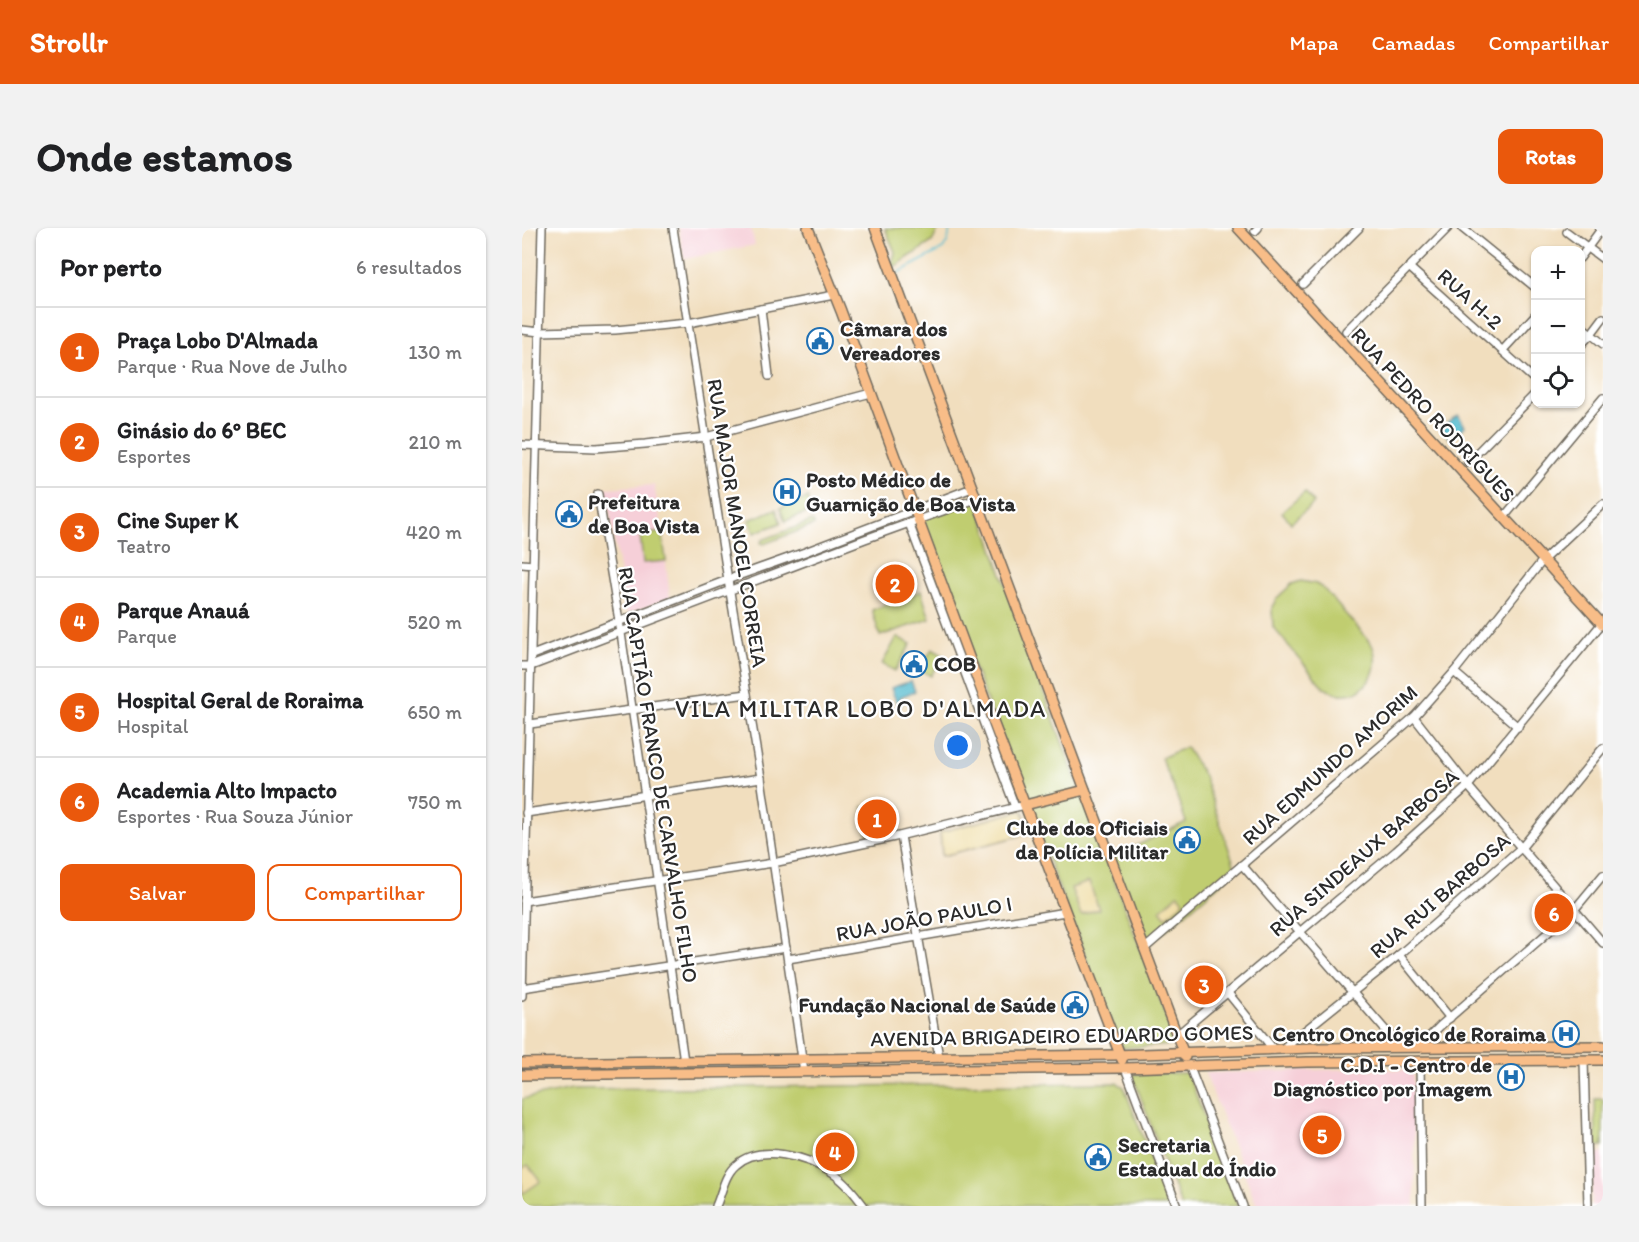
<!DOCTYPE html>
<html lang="pt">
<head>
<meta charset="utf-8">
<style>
	body { margin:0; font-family:Itim,sans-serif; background:#f2f2f2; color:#202124 }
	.controls { position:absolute; right:18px; top:18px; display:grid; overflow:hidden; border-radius:12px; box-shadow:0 2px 4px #0004 }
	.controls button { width:54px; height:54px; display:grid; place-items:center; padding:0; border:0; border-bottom:2px solid #e0e0e0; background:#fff; color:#202124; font:30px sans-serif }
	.you { position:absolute; left:436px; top:518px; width:21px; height:21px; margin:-15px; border:4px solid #fff; border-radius:50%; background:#1a73e8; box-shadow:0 0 0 9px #1a73e833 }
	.badge { display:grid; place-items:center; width:39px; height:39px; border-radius:50%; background:#ea580c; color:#fff; font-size:20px; font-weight:700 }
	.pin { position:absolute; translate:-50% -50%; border:3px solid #fff; box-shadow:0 2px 6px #0006 }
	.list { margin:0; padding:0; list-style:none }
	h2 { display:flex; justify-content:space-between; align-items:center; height:78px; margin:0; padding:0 24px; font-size:26px }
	h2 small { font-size:20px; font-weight:400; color:#757577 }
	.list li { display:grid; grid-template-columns:39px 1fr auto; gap:18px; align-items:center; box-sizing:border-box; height:90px; padding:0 24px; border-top:2px solid #e0e0e0 }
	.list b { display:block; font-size:22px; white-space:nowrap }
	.list p { margin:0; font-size:20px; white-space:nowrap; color:#757577 }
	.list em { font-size:20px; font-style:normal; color:#757577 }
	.actions { display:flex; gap:12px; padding:18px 24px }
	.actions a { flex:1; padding:14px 0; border:2px solid #ea580c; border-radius:12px; text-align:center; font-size:21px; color:#ea580c }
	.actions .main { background:#ea580c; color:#fff }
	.icon { flex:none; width:33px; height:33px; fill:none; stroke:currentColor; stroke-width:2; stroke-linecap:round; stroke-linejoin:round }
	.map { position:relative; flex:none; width:1081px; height:978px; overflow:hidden; border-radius:12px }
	header { display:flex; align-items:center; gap:36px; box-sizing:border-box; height:84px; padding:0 30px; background:#ea580c; color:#fff }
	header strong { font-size:28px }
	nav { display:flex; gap:33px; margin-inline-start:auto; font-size:21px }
	.intro { display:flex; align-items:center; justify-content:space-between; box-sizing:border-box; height:144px; padding:0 36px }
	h1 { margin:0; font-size:42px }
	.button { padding:15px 27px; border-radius:12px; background:#ea580c; color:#fff; font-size:21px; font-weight:700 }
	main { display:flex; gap:36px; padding:0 36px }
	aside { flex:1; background:#fff; border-radius:12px; box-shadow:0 2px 4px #0004 }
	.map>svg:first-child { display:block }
</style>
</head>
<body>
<header>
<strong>Strollr</strong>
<nav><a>Mapa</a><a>Camadas</a><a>Compartilhar</a></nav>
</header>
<div class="intro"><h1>Onde estamos</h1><a class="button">Rotas</a></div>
<main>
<aside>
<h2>Por perto<small>6 resultados</small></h2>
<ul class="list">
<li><span class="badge">1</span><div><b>Praça Lobo D'Almada</b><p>Parque · Rua Nove de Julho</p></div><em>130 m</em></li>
<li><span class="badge">2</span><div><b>Ginásio do 6º BEC</b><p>Esportes</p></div><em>210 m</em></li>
<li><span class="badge">3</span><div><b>Cine Super K</b><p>Teatro</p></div><em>420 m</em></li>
<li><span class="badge">4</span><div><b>Parque Anauá</b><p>Parque</p></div><em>520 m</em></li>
<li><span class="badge">5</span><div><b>Hospital Geral de Roraima</b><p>Hospital</p></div><em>650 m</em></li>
<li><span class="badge">6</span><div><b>Academia Alto Impacto</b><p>Esportes · Rua Souza Júnior</p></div><em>750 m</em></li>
</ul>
<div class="actions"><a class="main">Salvar</a><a>Compartilhar</a></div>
</aside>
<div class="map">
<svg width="1081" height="978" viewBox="0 0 1081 978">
	<rect width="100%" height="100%" fill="#fff"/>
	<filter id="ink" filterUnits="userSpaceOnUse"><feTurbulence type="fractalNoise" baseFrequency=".0167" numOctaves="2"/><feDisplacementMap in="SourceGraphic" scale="12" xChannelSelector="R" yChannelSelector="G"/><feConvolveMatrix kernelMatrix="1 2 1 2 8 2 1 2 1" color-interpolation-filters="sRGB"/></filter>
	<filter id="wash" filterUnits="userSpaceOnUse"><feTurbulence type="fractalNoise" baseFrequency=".008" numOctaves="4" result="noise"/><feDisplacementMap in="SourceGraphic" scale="24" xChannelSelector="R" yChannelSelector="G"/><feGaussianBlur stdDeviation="1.35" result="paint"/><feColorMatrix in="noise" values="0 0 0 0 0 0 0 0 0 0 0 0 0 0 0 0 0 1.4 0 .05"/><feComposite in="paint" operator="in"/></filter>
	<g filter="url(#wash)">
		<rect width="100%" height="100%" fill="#f1debe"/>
		<g fill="#f6cfd8">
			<polygon points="157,0 229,0 233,17 162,31"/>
			<polygon points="132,257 140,300 148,370 105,386 83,260"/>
			<polygon points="834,841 891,842 893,978 735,978 683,845"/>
			<rect x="1070" y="925" width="11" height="53"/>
		</g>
		<g fill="#c0cd6f" stroke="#767c4d" stroke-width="1.5">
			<polygon points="363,0 417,0 410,14 372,39 370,36 373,24"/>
			<polygon points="783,264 792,275 769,295 760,284"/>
			<polygon points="286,270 290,283 263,293 258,280"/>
			<polygon points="454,271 504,416 560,568 654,814 651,817 599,820 395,292"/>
			<polygon points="254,281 259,295 232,305 227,292"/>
			<polygon points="290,293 292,295 292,297 242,316 239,315 240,312"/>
			<polygon points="140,304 144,333 121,335 118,307"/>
			<path d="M779 353 794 356 801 360 849 415C861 437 847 467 820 466 814 466 808 462 802 460L751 399 750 379 755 370 770 356Z"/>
			<polygon points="399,363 408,391 358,408 350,382"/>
			<polygon points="375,409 389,416 373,443 360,436"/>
			<polygon points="410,421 421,427 409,448 398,442"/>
			<polygon points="664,519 682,548 714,642 622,721 589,630 664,594 651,558 639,530"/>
			<polygon points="365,575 369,603 346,608 341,579"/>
			<polygon points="665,845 668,851 716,978 659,978 610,846"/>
			<polygon points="595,855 602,859 636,949 639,949 651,978 0,978 0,871 50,861"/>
			<polygon points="1073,871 1081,871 1081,918 1074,918"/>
		</g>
		<g fill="#eeda9e" stroke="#8c8264" stroke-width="1.5">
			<polygon points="501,582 506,606 420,628 418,604"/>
			<polygon points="567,654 577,681 559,687 549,660"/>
			<polygon points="656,666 662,673 644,690 638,682"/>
			<polygon points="6,937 19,953 3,964 0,965 0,941"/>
		</g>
		<g fill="#51bace" stroke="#3e727c" stroke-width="1.5">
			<polygon points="936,187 943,198 927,210 919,199"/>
			<polygon points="389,453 393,463 378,469 380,476 376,478 369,460"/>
		</g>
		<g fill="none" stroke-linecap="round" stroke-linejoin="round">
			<polyline stroke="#51bace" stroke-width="1.5" points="376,45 421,21 426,13 428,0"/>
		</g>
	</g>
	<g filter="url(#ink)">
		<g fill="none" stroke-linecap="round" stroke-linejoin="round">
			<defs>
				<g id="minor">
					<polyline points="151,0 206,352 239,550 282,844"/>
					<polyline points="940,0 1014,60"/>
					<polyline points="733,3 736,0"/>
					<polyline points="1045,4 1081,31"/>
					<polyline points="1058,30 1080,0"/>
					<polyline points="887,39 1014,153"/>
					<polyline points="781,56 837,0"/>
					<polyline points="239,81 247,148"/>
					<polyline points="1058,97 1081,116"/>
					<polyline points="0,102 18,104 93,102 166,95 312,67"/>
					<polyline points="824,103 926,0"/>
					<polyline points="1058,118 1069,106 1081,90"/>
					<polyline points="981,122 1014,86"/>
					<polyline points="0,217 74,220 123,216 184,209 349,165"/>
					<polyline points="946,234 1014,165"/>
					<polyline points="76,266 99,405 162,833"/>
					<polyline points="982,289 1081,170"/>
					<polyline points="387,295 493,579"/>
					<polyline points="0,336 11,337"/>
					<polyline points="10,427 213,349 283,324 450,260"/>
					<polyline points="0,438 9,438 343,311 454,271"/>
					<polyline points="932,444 996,499"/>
					<polyline points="892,489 946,558 1081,715"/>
					<polyline points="8,496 225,466"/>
					<polyline points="4,585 239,550"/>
					<polyline points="379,608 417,829"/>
					<polyline points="720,637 878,819"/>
					<polyline points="2,673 251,635 373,609 503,577"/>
					<polyline points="622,721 892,489 932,444 1021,332 1081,276"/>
					<polyline points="877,727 928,790"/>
					<polyline points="266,731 543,684"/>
					<polyline points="0,760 264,720"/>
					<polyline points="706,765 752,822"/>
					<polyline points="0,768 20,0"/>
					<polyline points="655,807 874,623 946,558 1081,394"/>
					<polyline points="897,819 918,798 1052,682 1081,647"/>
					<polyline points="760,821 877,727 1000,619 1081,520"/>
					<polyline points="1062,833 1066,978"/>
					<polyline points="898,834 900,978"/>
					<polyline points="667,837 721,978"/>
					<polyline points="603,840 655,978"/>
					<path d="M194 978C200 965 202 947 214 937 238 915 286 929 310 945 323 953 333 966 342 978"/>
				</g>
				<g id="major">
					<polyline points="286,0 319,83 470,491 600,832"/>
					<polyline points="353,0 663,829"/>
					<polyline points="716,0 1081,397"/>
					<polyline points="503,577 563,562"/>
					<polyline points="0,835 592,827 789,820 1081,818"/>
					<polyline points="0,847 603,840 785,834 1081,832"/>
				</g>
			</defs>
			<use href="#minor" stroke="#706a5e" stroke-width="10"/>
			<use href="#major" stroke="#706a5e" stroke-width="12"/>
			<use href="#minor" stroke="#fff" stroke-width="7"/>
			<use href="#major" stroke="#f8bd88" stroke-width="9"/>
		</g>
	</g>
	<defs>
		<symbol id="civic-ring" viewBox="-11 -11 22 22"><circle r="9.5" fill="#fff" stroke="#1f6fb2" stroke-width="1.5"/><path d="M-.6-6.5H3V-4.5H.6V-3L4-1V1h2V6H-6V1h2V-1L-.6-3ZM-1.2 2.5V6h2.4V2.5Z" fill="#1f6fb2"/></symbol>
		<symbol id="hospital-ring" viewBox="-11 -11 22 22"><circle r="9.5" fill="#fff" stroke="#1f6fb2" stroke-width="1.5"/><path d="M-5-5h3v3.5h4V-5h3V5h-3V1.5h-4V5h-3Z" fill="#1f6fb2"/></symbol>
	</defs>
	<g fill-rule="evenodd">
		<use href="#civic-ring" x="283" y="98" width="30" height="30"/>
		<use href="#hospital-ring" x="250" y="249" width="30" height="30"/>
		<use href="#civic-ring" x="32" y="271" width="30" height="30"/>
		<use href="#civic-ring" x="377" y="421" width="30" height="30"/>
		<use href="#civic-ring" x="650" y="597" width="30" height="30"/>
		<use href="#civic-ring" x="538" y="762" width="30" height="30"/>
		<use href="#hospital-ring" x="1029" y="791" width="30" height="30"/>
		<use href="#hospital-ring" x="974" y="834" width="30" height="30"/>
		<use href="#civic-ring" x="561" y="914" width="30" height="30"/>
	</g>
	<g text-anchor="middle" stroke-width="4.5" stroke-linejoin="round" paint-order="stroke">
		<g font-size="21" fill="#2b2b2b" stroke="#fff">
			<text transform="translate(948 71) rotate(42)" y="7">RUA H-2</text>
			<text transform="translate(911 187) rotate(47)" y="7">RUA PEDRO RODRIGUES</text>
			<text transform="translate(215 295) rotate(81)" y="7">RUA MAJOR MANOEL CORREIA</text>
			<text transform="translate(808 537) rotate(-42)" y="7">RUA EDMUNDO AMORIM</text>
			<text transform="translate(136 547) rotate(81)" y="7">RUA CAPITÃO FRANCO DE CARVALHO FILHO</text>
			<text transform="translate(842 625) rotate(-41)" y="7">RUA SINDEAUX BARBOSA</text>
			<text transform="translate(918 668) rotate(-41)" y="7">RUA RUI BARBOSA</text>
			<text transform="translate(402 691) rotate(-10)" y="7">RUA JOÃO PAULO I</text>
			<text transform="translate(540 808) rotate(-1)" y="7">AVENIDA BRIGADEIRO EDUARDO GOMES</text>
		</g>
		<g font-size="21" font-weight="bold" fill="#2b2b2b" stroke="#fff" text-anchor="start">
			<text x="318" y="108">Câmara dos<tspan x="318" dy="24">Vereadores</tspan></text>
			<text x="284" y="259">Posto Médico de<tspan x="284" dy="24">Guarnição de Boa Vista</tspan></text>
			<text x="66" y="281">Prefeitura<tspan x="66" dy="24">de Boa Vista</tspan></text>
			<text x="412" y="443">COB</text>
			<text x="646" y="607" text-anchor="end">Clube dos Oficiais<tspan x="646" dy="24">da Polícia Militar</tspan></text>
			<text x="534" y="784" text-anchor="end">Fundação Nacional de Saúde</text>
			<text x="1024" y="813" text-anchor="end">Centro Oncológico de Roraima</text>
			<text x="970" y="844" text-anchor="end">C.D.I - Centro de<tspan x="970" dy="24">Diagnóstico por Imagem</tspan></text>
			<text x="596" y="924">Secretaria<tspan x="596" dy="24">Estadual do Índio</tspan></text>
		</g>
		<g font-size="24" letter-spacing="1.5" fill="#2b2b2b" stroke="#fff">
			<text x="339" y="489">VILA MILITAR LOBO D'ALMADA</text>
		</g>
	</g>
</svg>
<div class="controls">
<button>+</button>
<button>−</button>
<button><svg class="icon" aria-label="locate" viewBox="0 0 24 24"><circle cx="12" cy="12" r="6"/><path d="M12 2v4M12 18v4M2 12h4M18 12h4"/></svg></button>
</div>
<div class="you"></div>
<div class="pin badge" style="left:355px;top:591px">1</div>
<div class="pin badge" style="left:373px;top:356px">2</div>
<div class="pin badge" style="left:682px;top:757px">3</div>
<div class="pin badge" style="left:313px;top:924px">4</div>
<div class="pin badge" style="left:800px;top:907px">5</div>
<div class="pin badge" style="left:1032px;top:685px">6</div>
</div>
</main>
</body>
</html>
